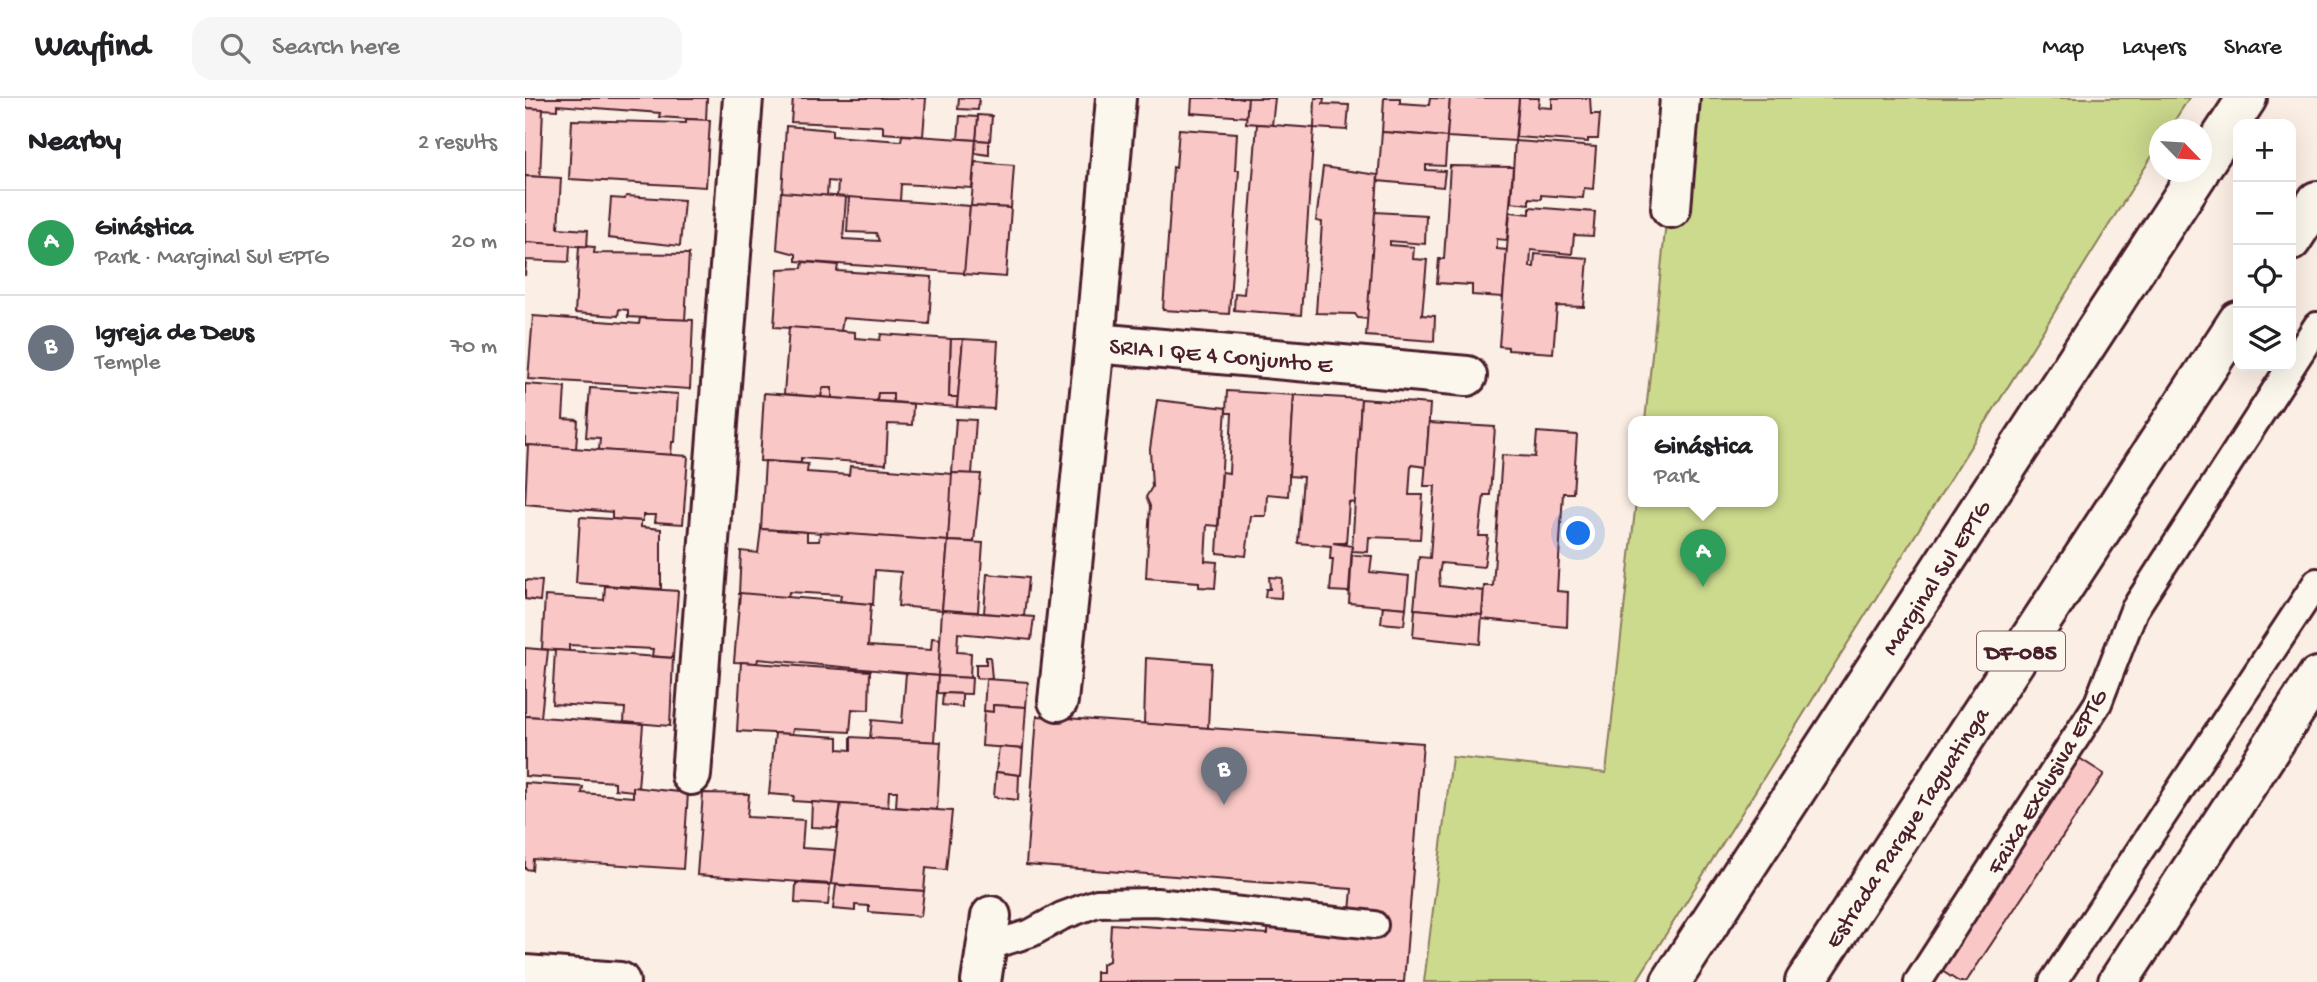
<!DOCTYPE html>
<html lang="en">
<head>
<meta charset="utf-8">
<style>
	body { margin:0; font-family:"Gochi Hand",sans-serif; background:#f6f6f6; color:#202124 }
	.controls { position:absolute; right:21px; top:21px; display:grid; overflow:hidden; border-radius:14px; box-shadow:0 7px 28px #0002 }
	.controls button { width:63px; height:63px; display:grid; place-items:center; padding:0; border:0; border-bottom:2px solid #e0e0e0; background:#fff; color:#202124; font:35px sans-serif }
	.compass { position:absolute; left:1624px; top:21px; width:63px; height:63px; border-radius:50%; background:#fff; box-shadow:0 7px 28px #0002; rotate:115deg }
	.you { position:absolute; left:1054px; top:436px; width:24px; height:24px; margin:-18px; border:5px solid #fff; border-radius:50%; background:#1a73e8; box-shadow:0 0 0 10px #1a73e833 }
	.badge { display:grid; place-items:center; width:46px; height:46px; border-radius:50%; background:#2563eb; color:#fff; font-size:23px; font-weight:700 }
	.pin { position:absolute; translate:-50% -58px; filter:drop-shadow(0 2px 4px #0008) }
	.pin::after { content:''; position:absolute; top:37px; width:24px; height:21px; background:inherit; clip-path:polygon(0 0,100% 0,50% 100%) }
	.popup { position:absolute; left:1103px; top:318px; width:150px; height:91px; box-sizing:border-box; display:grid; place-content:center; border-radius:14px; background:#fff; filter:drop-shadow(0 2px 5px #0005); font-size:23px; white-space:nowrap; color:#757577 }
	.popup b { font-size:26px; color:#202124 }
	.popup::after { content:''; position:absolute; left:50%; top:100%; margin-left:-14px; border:14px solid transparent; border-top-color:#fff }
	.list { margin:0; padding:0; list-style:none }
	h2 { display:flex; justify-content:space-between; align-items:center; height:91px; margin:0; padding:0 28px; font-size:30px }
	h2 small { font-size:23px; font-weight:400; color:#757577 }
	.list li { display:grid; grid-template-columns:46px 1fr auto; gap:21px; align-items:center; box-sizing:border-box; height:105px; padding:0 28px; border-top:2px solid #e0e0e0 }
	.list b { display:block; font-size:26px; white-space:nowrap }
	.list p { margin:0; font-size:23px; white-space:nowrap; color:#757577 }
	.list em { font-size:23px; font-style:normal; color:#757577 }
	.icon { flex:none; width:38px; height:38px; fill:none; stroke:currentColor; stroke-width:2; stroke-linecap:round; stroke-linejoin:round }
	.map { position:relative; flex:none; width:1792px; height:884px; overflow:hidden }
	header { display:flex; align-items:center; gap:42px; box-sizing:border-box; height:98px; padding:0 35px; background:#fff; border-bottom:2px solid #e0e0e0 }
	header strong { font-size:33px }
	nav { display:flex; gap:38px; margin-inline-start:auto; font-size:24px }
	.search { width:490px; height:63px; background:#f6f6f6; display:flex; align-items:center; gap:18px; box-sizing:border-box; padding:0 24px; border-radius:21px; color:#757577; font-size:26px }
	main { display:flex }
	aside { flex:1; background:#fff }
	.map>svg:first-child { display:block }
</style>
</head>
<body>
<header>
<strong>Wayfind</strong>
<div class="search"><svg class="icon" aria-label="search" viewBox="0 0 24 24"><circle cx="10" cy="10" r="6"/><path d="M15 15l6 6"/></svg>Search here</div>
<nav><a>Map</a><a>Layers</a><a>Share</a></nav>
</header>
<main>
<aside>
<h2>Nearby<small>2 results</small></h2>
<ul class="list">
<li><span class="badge" style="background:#2e9e5b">A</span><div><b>Ginástica</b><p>Park · Marginal Sul EPTG</p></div><em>20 m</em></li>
<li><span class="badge" style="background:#6b7280">B</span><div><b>Igreja de Deus</b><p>Temple</p></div><em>70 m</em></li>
</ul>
</aside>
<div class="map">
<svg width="1792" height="884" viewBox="0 0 1792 884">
	<rect width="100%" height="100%" fill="#fbeee4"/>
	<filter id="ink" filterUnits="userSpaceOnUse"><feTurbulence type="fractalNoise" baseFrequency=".0143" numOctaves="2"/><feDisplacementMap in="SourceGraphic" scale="14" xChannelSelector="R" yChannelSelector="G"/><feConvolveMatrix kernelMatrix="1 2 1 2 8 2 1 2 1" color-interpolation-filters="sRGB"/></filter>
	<g filter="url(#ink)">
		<polygon fill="#ccda8d" stroke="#8b7c5c" stroke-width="2" points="1154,0 1664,0 1644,31 1634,32 1634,47 1111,884 899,884 927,659 1081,675 1111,403 1248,403 1248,323 1120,323"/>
		<g fill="#f9c8c6" stroke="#4a1f2b" stroke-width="2">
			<polygon points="0,0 182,0 181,22 134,19 135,15 32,7 32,12 0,10"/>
			<polygon points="268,0 401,0 398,38 358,35 358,28 266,24"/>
			<polygon points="434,0 454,0 453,12 433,11"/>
			<polygon points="667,0 723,0 722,19 666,15"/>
			<polygon points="723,0 750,0 747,27 721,25"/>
			<polygon points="790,0 799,0 798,6 824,7 822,32 789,30"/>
			<polygon points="859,0 875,0 875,5 904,7 905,0 925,1 922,39 857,34"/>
			<polygon points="994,0 1014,0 1013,9 1027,10 1027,0 1065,0 1066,16 1075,16 1073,41 1063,41 1063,44 991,39"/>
			<polygon points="994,0 990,43 922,39 925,0"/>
			<polygon points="0,10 18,11 15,79 0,78"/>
			<polygon points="453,17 467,18 465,43 451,42"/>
			<polygon points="435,18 453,19 451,42 433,41"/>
			<polygon points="161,21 185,22 181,89 44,81 47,22 161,25"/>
			<polygon points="732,26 789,30 776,217 709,212 710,195 719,196"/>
			<polygon points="261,28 307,32 307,38 376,43 377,37 451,42 447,90 376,86 375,103 312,99 313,84 303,83 302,98 257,95"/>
			<polygon points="654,31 712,35 710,72 714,72 704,216 638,212 648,69 651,70"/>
			<polygon points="857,34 922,39 920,68 901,67 901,72 920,73 918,89 853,83"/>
			<polygon points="451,42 464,43 464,57 450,55"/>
			<polygon points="990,43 1071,49 1068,91 1059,90 1058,100 1016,97 1016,101 1004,100 1004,106 986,104"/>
			<polygon points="450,64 489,67 486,110 446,108"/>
			<polygon points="925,68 988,69 982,142 972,141 972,151 982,152 978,199 947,197 947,187 912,185 914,161 919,161"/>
			<polygon points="798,69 853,77 843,221 833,220 830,216 791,215 797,124 791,123"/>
			<polygon points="0,78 36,80 33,130 63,132 62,149 0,144"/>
			<polygon points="256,94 321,99 318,141 354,143 351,135 322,134 324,99 445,108 440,175 271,163 271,156 252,151"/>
			<polygon points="101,98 159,102 155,148 83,140 86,100 100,101"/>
			<polygon points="445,108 486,110 481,179 439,176"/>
			<polygon points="1005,109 1070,114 1068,138 1049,137 1047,156 1006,152 1005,169 1009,169 1010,156 1063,160 1059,209 1032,208 1028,255 983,252 983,249 974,248 985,114 1005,116"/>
			<polygon points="850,114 901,117 900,146 865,143 865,147 889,149 888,161 902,162 897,217 910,218 909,243 841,238"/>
			<polygon points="0,144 45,147 44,164 1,162 0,178"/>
			<polygon points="54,148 70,149 69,155 164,156 160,222 103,219 103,212 94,211 93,218 50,215"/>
			<polygon points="278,164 313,167 312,173 407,179 404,226 318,220 316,233 249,229 253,171 277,170"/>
			<polygon points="8,218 114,226 115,220 168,222 165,291 3,281"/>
			<polygon points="264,229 330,234 330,240 355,242 356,236 426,241 424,299 433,299 432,309 368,304 368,295 353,295 352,303 307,300 307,290 298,290 296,299 259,296"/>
			<polygon points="426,241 438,241 433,299 424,299"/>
			<polygon points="438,241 473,243 469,311 432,309"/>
			<polygon points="0,286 40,289 38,321 53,322 51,351 0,347"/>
			<polygon points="65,290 153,296 150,344 147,344 146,357 74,352 75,340 61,339"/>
			<polygon points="298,290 307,290 307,300 296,299"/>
			<polygon points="702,293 769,297 763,398 742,396 741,418 726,418 721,458 692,455 697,374 704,375 707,315 701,315"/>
			<polygon points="239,295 388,306 387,327 363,326 361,366 276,360 276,365 235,363"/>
			<polygon points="353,295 368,295 368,304 352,303"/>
			<polygon points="769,297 836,301 830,405 824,404 821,445 808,445 827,448 824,494 805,493 808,461 805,461 806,448 773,445 778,379 764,378"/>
			<polygon points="836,301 905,306 901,369 886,367 884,397 898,397 895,441 844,439 843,454 827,453"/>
			<polygon points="632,302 701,310 693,428 682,427 680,463 692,464 690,490 674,489 674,484 621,480 625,408 621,399 627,389 625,351"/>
			<polygon points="431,321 451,322 447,376 427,375"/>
			<polygon points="904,325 970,329 965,397 959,397 954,438 963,438 959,469 916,465 914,476 915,488 959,493 957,517 889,511 894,459 905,460 910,388 899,388"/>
			<polygon points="1012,334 1052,337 1048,395 1038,395 1032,493 1043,494 1042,529 957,521 959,488 968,488 977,357 1010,359"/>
			<polygon points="3,347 163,358 158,426 130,424 131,417 118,417 118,423 87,421 87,414 0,406"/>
			<polygon points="240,363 283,366 282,374 324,377 325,368 428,376 423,443 236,431"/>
			<polygon points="427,375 456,376 449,444 423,443"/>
			<polygon points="55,419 116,423 116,429 136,431 136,491 51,485"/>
			<polygon points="236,431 282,434 282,443 294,443 295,434 423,443 417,512 373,508 376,474 350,472 348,507 315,503 316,497 264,494 263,500 214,496 216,453 233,455"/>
			<polygon points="423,443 458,445 453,514 417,512"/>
			<polygon points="827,457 847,458 845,474 884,478 881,510 824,505"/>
			<polygon points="462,476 503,480 499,518 459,515"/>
			<polygon points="744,479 757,480 756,500 740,499 741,491 745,491"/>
			<polygon points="0,482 17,483 15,503 0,501"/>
			<polygon points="80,488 153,493 148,560 127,558 128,551 44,547 44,553 17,551 20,498 79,502"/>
			<polygon points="215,495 346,506 343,548 406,552 407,540 416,541 413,578 233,561 232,565 209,564"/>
			<polygon points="858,508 881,510 879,527 856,525"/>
			<polygon points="890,511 957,517 955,546 888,539"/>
			<polygon points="417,512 509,519 506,542 433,535 432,554 446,555 445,580 413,578"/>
			<polygon points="0,550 23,552 16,619 0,618"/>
			<polygon points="30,552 148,560 145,628 99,624 100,610 27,606"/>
			<polygon points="461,559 465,559 467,581 451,580 451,566 461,566"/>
			<polygon points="621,560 686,565 683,630 619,626"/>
			<polygon points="216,564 345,573 344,612 327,611 325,634 268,631 267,636 212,633"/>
			<polygon points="381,575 413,578 409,644 345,640 347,622 377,625"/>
			<polygon points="413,578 447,580 446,596 412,595"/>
			<polygon points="461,581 503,584 501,609 468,607 468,614 459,613"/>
			<polygon points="418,595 437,596 437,609 417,607"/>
			<polygon points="468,607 501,609 498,651 457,648 459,613 468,614"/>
			<polygon points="0,618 118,626 113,690 108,689 108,693 90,691 90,684 0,678"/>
			<polygon points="512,618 898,645 879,884 571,884 571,874 577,874 577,866 584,863 586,826 743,836 744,809 825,814 827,791 501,767"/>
			<polygon points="250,635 313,639 313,651 326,652 326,639 416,644 412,712 371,709 372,693 364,693 363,709 268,703 269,698 244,696"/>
			<polygon points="474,649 498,651 496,677 471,674"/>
			<polygon points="1551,658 1579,676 1441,884 1434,884 1411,869"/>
			<polygon points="471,674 494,677 493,702 469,699"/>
			<polygon points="0,685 58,689 57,695 108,699 108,689 163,695 158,771 8,761 7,772 0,771"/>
			<polygon points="178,695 224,696 222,719 279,722 277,750 310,752 306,786 172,777"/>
			<polygon points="287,704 316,706 312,730 286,729"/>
			<polygon points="316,706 427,713 421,772 401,770 399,793 306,786"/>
			<polygon points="271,785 305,787 303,807 270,805"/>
			<polygon points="311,787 399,793 396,818 344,814 344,808 330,807 330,813 308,811"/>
		</g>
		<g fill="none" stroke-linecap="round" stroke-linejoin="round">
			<defs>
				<g id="lane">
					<polyline points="461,849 506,835 537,818 572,805 631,804 849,827"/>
					<polyline points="1393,884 1573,605 1609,512 1792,228"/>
					<polyline points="1528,884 1792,484"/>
				</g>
				<g id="street">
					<polyline points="591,0 570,245 942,278"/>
					<polyline points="1146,110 1155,0"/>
					<polyline points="533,603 570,245"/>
					<polyline points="166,677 218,0"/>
					<polyline points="0,877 95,884"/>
					<polyline points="456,884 466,818"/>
				</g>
				<g id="primary">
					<polyline points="1676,70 1722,0"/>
					<polyline points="1146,884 1674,74"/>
				</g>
				<g id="highway">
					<polyline points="1766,143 1792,103"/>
					<polyline points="1280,884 1713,223"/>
					<polyline points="1593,884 1792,579"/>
				</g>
			</defs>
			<use href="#lane" stroke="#4a1f2b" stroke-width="32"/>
			<use href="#street" stroke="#4a1f2b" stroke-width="44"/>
			<use href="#primary" stroke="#4a1f2b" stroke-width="44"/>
			<use href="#highway" stroke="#4a1f2b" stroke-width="44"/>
			<use href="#lane" stroke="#fbf7ec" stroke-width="26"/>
			<use href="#street" stroke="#fbf7ec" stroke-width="38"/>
			<use href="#primary" stroke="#fbf7ec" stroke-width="38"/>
			<use href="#highway" stroke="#fbf7ec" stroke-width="38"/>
		</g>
	</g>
	<g text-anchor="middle" stroke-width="5" stroke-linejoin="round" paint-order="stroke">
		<rect fill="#fbf7ec" stroke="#7f6065" stroke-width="2" x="1452" y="533.5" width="88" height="39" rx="5"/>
		<g font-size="23" font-weight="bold" fill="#4a1f2b">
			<text x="1496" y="561">DF-085</text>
		</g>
		<g font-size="24" fill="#4a1f2b" stroke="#fbf7ec">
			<text transform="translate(696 256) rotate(5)" y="8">SRIA I QE 4 Conjunto E</text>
			<text transform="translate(1410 479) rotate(-57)" y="8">Marginal Sul EPTG</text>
			<text transform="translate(1521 683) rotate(-59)" y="8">Faixa Exclusiva EPTG</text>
			<text transform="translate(1381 729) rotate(-57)" y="8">Estrada Parque Taguatinga</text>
		</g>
	</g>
</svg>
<div class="controls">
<button>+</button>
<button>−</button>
<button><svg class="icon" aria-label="locate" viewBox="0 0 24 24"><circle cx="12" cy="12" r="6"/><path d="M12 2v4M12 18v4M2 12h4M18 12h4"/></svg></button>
<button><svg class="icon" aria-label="layers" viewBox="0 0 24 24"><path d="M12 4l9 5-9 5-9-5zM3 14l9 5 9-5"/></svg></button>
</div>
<svg class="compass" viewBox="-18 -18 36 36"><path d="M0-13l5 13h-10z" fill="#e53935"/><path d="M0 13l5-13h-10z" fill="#757577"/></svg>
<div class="you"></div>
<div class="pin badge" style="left:1178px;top:489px;background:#2e9e5b">A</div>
<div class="popup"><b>Ginástica</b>Park</div>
<div class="pin badge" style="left:699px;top:707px;background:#6b7280">B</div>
</div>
</main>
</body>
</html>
